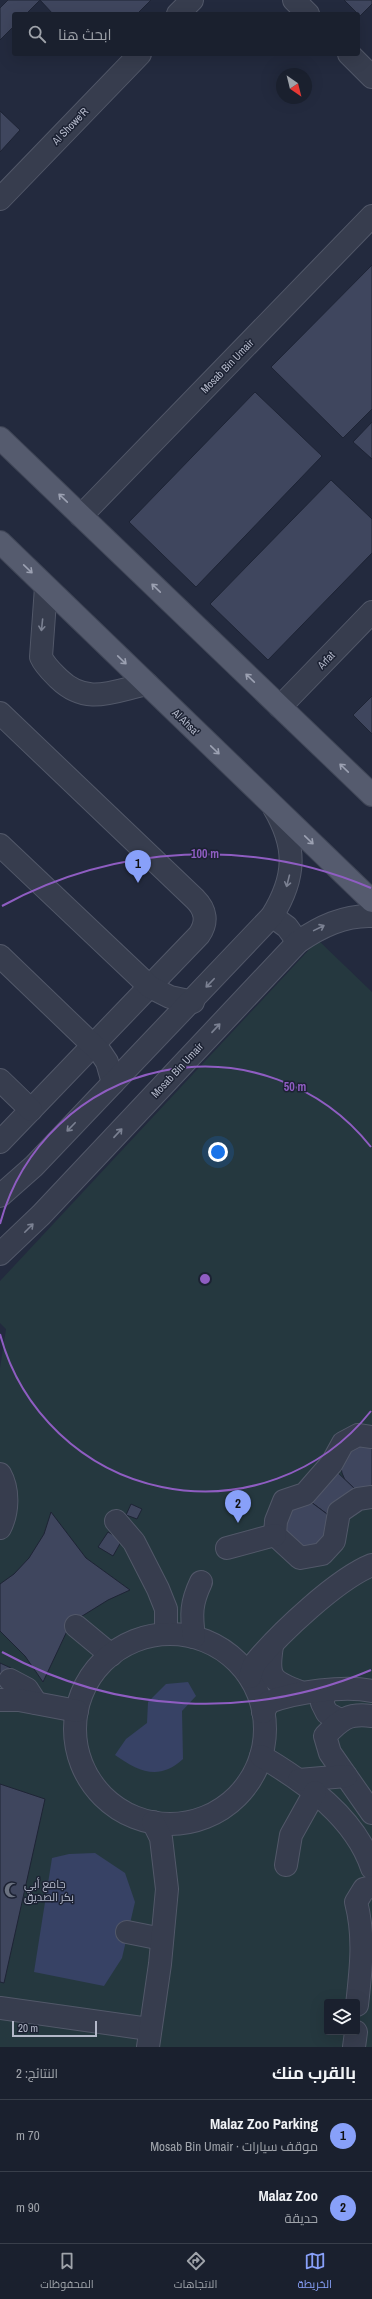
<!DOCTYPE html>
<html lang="ar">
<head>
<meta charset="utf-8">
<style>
	body { margin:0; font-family:"Archivo Narrow",Cairo,sans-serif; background:#272d3a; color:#f1f3f6; direction:rtl }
	.controls { position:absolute; right:12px; bottom:12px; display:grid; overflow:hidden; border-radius:4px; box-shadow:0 4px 16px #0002 }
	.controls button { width:36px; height:36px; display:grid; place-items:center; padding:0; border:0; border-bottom:1px solid #383e4a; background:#1a202e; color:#f1f3f6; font:20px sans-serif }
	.compass { position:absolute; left:276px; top:68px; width:36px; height:36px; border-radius:50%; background:#1a202e; box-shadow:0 4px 16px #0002; rotate:145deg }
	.scale { position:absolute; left:12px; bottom:10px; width:85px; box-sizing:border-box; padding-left:4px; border:2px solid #b3b8c9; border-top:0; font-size:11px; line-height:14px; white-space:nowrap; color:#b3b8c9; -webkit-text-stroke:3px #1c2233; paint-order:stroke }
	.you { position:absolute; left:218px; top:1152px; width:14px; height:14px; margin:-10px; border:3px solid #fff; border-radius:50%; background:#1a73e8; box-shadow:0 0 0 6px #1a73e833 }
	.badge { display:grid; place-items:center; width:26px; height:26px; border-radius:50%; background:#88a0f9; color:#111; font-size:13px; font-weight:700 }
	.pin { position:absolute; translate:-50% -33px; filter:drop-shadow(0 1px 2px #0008) }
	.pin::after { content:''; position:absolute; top:21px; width:14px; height:12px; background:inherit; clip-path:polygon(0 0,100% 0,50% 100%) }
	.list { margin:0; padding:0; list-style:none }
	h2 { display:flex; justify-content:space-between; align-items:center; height:52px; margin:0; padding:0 16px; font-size:17px }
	h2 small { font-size:13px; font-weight:400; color:#9fa3aa }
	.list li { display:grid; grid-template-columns:26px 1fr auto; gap:12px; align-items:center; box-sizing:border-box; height:72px; padding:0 16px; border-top:1px solid #383e4a }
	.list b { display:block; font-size:15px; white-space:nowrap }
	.list p { margin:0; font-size:13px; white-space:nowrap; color:#9fa3aa }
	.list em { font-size:13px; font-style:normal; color:#9fa3aa }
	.icon { flex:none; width:22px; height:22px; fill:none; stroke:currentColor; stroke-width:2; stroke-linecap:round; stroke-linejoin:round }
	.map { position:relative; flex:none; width:372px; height:2047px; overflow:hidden; direction:ltr }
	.search { position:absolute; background:#1a202e; box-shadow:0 4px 16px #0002; left:12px; right:12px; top:12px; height:44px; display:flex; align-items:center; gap:10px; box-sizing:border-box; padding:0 14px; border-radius:4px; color:#9fa3aa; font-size:15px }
	.sheet { height:196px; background:#1a202e }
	nav { display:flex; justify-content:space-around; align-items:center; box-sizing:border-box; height:56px; border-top:1px solid #383e4a; background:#1a202e; font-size:11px; color:#9fa3aa }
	nav a { display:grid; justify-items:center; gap:2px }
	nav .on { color:#88a0f9 }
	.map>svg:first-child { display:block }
</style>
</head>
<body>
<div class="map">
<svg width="372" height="2047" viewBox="0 0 372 2047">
	<rect width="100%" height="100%" fill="#232a3e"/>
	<path fill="#25383f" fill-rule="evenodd" d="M318 940 372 992V2047H0V1368L6 1329 0 1323V1281ZM327 2002H357V2032H327Z"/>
	<g fill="#374265">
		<path d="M188 1682 196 1696 182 1711 183 1759C159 1781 139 1772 115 1755L126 1739 147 1723 148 1702 166 1684Z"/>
		<polygon points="95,1853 125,1873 135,1902 122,1958 104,1986 34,1972 52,1858 69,1854"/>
	</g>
	<g fill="#3f465e" stroke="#1e2435">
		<polygon points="8,0 151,0 137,14 53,14 40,0 26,14 14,14 14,26 0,40 0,8"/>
		<polygon points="344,0 372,0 372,4 360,16"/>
		<polygon points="0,111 20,130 0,152"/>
		<polygon points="372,265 372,409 343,438 271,367"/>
		<polygon points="255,392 322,456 196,587 129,522"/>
		<polygon points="372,422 372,459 353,442"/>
		<polygon points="331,480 372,519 372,553 268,660 210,604"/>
		<polygon points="372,696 372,734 353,715"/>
		<polygon points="359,1446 372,1446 372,1491 356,1490 345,1480 342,1473 341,1467 347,1454"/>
		<polygon points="335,1470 356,1490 327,1514 311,1502"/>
		<polygon points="311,1502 327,1514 329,1520 322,1544 301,1549 284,1533 289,1510"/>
		<polygon points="131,1504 142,1509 137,1519 126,1515"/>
		<polygon points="51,1512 86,1558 130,1590 108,1600 79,1618 68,1629 43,1682 25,1656 0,1631 0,1584 14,1574 29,1558 44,1534"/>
		<polygon points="108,1532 122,1540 113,1556 98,1547"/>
		<polygon points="0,1663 11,1668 4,1682 0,1680"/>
		<polygon points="0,1784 45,1799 4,1983 0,1982"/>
	</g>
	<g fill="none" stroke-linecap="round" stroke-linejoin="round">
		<defs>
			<g id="minor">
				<polyline points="294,0 308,14"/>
				<polyline points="178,14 192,0"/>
				<polyline points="349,54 372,77"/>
				<polyline points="0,199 140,54"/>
				<polyline points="81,516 372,216"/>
				<path d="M46 587 41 657C45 666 52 672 59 679 87 706 113 691 147 684"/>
				<polyline points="280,707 372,612"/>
				<path d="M0 713 195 899C206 910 208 922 199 935L0 1142"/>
				<polyline points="0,845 150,987 170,997 193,1002"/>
				<polyline points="272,916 287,927 298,942"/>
				<polyline points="0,956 101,1053 107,1062 113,1083"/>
				<polyline points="0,1080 31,1110"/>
				<path d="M0 1196 34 1166 272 916C296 877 297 847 274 808"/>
				<path d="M0 1254 41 1215 298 942C320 927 344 915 372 916"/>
				<polyline points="372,1437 358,1435 343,1443 332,1463 305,1494 284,1501 276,1521 275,1535 300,1558 322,1554 334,1541 339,1512 358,1499 372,1497"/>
				<path d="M0 1474C9 1490 8 1512 0 1528"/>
				<polyline points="116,1521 134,1542 158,1589 166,1609 166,1634"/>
				<polyline points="227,1548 275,1535"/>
				<polyline points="76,1626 111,1655"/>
				<circle cx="170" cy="1729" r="95"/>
				<path d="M194 1637C191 1614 191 1603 201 1582"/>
				<path d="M272 1646C267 1678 271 1681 300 1692"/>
				<path d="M250 1677C251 1673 253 1667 255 1663 280 1633 337 1579 372 1565"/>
				<polyline points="10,1680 27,1689 36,1703"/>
				<polyline points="326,1691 322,1703 327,1713 340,1720"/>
				<polyline points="0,1700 19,1700 77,1711"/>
				<path d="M263 1712 269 1702C295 1692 345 1685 372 1691"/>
				<path d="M372 1716C348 1713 341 1719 325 1736L330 1753 372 1813"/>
				<path d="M261 1756C305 1782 355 1817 372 1868"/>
				<polyline points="299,1780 346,1776"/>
				<polyline points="286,1865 291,1835 315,1792"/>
				<polyline points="127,1932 162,1939"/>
				<path d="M357 2005C361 1969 365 1937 356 1902L364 1889 372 1887"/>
				<polyline points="0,2008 149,2029"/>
				<polyline points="148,2047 160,1964 167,1889 161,1838 153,1822"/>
				<polyline points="354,2047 356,2032"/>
			</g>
			<g id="major">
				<polyline points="0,438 372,795"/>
				<polyline points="0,542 372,901"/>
			</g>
		</defs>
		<use href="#minor" stroke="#525869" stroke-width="24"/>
		<use href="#major" stroke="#404657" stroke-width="24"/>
		<use href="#minor" stroke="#373d4e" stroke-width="22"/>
		<use href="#major" stroke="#555b6e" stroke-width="22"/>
	</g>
	<defs><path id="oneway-shaft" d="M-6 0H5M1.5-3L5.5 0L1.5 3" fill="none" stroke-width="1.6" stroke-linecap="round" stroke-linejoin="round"/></defs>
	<g stroke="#9ca1b2">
		<use href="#oneway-shaft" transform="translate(63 498) rotate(-136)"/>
		<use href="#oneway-shaft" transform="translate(28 569) rotate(44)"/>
		<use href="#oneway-shaft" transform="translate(156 588) rotate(-136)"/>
		<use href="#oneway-shaft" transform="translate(122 660) rotate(44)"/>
		<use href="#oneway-shaft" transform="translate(250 678) rotate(-136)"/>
		<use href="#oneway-shaft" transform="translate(215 750) rotate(44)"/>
		<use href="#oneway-shaft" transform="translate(344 768) rotate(-136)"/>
		<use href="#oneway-shaft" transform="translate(309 840) rotate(44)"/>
	</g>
	<g stroke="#7b8192">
		<use href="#oneway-shaft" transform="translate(42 625) rotate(96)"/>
		<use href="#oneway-shaft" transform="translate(288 881) rotate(104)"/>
		<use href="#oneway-shaft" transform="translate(319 928) rotate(-26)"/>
		<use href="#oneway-shaft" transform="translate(210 983) rotate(134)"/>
		<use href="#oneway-shaft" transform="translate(216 1028) rotate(-47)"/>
		<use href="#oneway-shaft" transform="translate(71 1127) rotate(134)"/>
		<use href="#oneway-shaft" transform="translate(118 1133) rotate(-47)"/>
		<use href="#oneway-shaft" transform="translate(29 1228) rotate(-45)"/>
	</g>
	<g fill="none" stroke="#8f5dc2" stroke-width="2">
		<path d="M371 1411A212 212 0 0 1 0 1334M0 1224A212 212 0 0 1 371 1147"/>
		<path d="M371 1670A425 425 0 0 1 2 1652M2 906A425 425 0 0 1 371 888"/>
	</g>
	<defs>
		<symbol id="mosque-bare" viewBox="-9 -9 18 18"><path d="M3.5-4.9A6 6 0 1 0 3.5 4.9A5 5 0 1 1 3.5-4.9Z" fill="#6b7280" stroke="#1c2233" stroke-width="2.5" paint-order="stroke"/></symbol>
	</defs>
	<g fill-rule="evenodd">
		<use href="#mosque-bare" x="1" y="1879" width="22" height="22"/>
	</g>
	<g text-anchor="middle" stroke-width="3" stroke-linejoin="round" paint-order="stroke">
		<g font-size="11" fill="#b3b8c9" stroke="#1c2233">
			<text transform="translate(70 126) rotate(-46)" y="4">Al Showe'R</text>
			<text transform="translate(227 366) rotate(-46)" y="4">Mosab Bin Umair</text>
			<text transform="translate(326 660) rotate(-46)" y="4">Arfat</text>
			<text transform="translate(186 722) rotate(44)" y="4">Al Ahsa'</text>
			<text transform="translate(177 1070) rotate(-47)" y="4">Mosab Bin Umair</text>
		</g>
		<g font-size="11" fill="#b3b8c9" stroke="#1c2233" text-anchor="start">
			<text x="24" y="1888">جامع أبي<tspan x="24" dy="13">بكر الصديق</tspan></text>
		</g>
	</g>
	<circle cx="205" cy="1279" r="6" fill="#8f5dc2" stroke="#1c2233" stroke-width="2"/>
	<g font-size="12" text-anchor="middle" font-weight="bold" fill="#8f5dc2" stroke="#1c2233" stroke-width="3" stroke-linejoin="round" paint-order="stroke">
		<text x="205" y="858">100 m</text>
		<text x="295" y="1091">50 m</text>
	</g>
</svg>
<div class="controls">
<button><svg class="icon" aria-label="layers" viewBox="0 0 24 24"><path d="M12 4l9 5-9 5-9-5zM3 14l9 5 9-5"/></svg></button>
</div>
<svg class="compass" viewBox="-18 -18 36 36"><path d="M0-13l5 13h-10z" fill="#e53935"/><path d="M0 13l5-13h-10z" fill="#9fa3aa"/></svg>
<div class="scale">20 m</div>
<div class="you"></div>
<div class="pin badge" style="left:138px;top:883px">1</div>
<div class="pin badge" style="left:238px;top:1523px">2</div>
<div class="search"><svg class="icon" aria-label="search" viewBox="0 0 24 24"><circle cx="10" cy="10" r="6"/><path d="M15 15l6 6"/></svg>ابحث هنا</div>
</div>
<section class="sheet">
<h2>بالقرب منك<small>النتائج: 2</small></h2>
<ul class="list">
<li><span class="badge">1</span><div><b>Malaz Zoo Parking</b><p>موقف سيارات · Mosab Bin Umair</p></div><em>70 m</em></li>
<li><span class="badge">2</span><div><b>Malaz Zoo</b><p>حديقة</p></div><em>90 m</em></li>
</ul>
</section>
<nav>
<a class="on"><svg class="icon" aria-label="map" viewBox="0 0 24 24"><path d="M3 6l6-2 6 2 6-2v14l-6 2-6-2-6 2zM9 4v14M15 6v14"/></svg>الخريطة</a>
<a><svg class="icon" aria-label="directions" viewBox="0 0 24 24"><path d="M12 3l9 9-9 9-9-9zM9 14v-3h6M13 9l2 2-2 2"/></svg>الاتجاهات</a>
<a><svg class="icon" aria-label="saved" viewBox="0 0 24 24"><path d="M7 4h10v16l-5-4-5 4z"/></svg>المحفوظات</a>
</nav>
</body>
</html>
